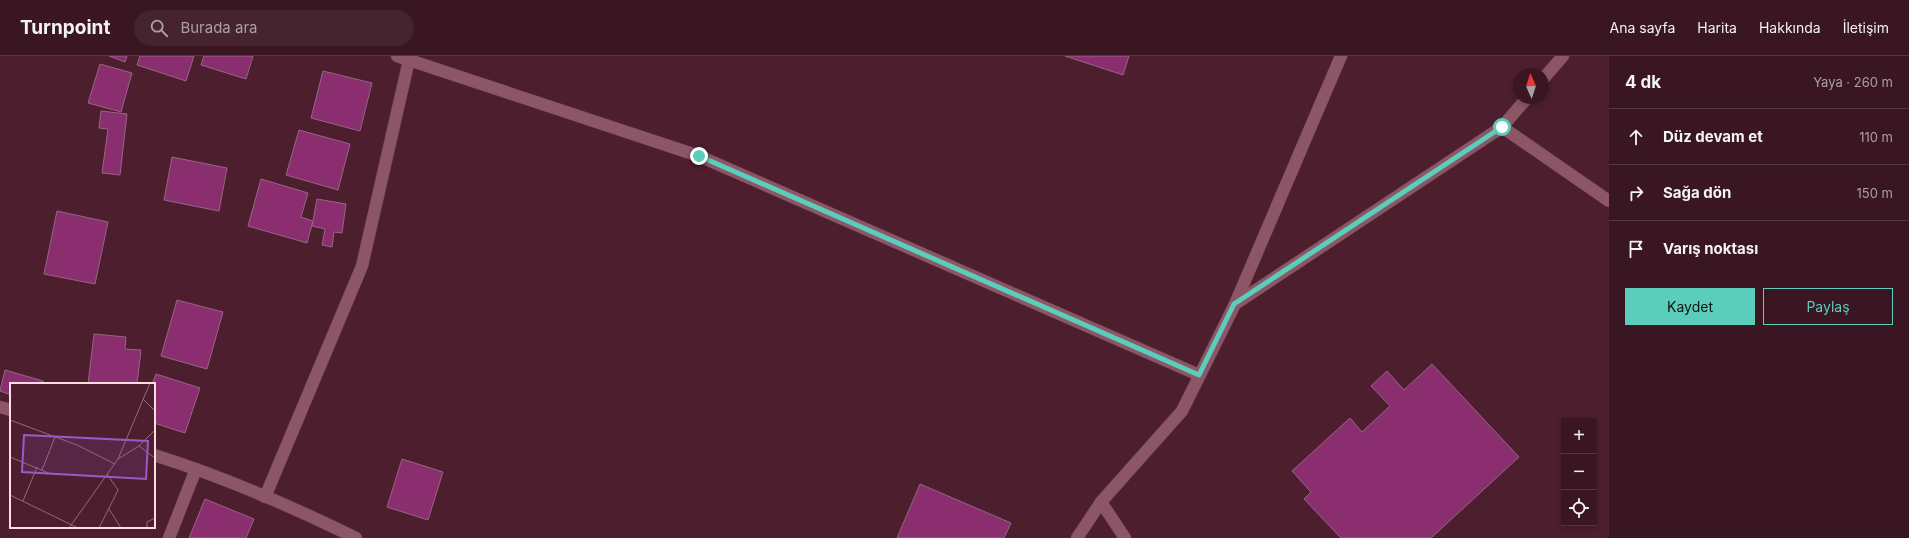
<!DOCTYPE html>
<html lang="tr">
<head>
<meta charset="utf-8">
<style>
	body { margin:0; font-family:Inter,sans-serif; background:#45232f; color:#f1f3f6 }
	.controls { position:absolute; right:12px; bottom:12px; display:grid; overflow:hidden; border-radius:0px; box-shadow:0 2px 6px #0003 }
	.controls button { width:36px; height:36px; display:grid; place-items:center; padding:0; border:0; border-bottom:1px solid #543540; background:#3a1622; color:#f1f3f6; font:20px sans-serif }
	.compass { position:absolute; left:1513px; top:12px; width:36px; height:36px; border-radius:50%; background:#3a1622; box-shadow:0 2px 6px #0003; rotate:357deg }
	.stop { position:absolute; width:12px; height:12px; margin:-9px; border:3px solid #5bcebb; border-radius:50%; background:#fff }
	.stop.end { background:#5bcebb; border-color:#fff; box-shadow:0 1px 4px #0008 }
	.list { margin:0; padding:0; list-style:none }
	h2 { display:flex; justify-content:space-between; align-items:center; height:52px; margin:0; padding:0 16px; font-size:17px }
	h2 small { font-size:13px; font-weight:400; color:#ab9fa5 }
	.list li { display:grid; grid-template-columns:26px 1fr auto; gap:12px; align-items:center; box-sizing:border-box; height:56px; padding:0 16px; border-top:1px solid #543540 }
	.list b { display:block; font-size:15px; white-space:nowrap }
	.list em { font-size:13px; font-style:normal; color:#ab9fa5 }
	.actions { display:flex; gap:8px; padding:12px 16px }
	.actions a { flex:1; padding:9px 0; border:1px solid #5bcebb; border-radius:0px; text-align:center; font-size:14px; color:#5bcebb }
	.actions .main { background:#5bcebb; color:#111 }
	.icon { flex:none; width:22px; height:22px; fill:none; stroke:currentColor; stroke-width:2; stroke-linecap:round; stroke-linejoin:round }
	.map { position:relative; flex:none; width:1609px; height:482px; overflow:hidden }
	header { display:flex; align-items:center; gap:24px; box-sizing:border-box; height:56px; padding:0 20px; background:#3a1622; border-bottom:1px solid #543540 }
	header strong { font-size:19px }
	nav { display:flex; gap:22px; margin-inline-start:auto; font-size:14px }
	.search { width:280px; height:36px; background:#45232f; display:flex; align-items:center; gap:10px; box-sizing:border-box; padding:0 14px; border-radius:22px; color:#ab9fa5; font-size:15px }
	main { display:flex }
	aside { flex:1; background:#3a1622 }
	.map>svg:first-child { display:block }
</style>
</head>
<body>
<header>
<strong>Turnpoint</strong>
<div class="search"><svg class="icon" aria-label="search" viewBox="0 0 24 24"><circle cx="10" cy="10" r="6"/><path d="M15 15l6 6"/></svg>Burada ara</div>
<nav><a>Ana sayfa</a><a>Harita</a><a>Hakkında</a><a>İletişim</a></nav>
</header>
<main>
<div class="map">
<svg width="1609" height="482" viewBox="0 0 1609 482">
	<rect width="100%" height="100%" fill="#4d1e2e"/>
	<g fill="#8a2e6f" stroke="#956684">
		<polygon points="109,0 127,0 125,6"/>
		<polygon points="140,0 194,0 186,25 137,9"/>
		<polygon points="204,0 253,0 246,23 201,9"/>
		<polygon points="1065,0 1129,0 1123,19"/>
		<polygon points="100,8 132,17 121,56 88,47"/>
		<polygon points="323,15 372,27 360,75 311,62"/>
		<polygon points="101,55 127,58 120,119 102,117 108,73 99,72"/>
		<polygon points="299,74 350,88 338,134 286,119"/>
		<polygon points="172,101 227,112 219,155 164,144"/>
		<polygon points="261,123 308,137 301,161 313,165 307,187 248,170"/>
		<polygon points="317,143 346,148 342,177 334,176 332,191 322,189 325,173 312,170"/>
		<polygon points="57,155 108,166 95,228 44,218"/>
		<polygon points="177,244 223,256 207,313 161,300"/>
		<polygon points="94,278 126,281 125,293 141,294 137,328 88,328"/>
		<polygon points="1432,308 1519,401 1431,482 1341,482 1304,443 1311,436 1292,415 1350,362 1362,376 1390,350 1371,330 1387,315 1404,334"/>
		<polygon points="5,314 43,325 43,328 11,328 11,339 0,335"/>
		<polygon points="156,318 200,332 185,377 154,367 154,328 152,328"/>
		<polygon points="402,403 443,416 428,464 387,451"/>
		<polygon points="920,428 1011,467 1004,482 897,482"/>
		<polygon points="205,443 254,463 246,482 189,482"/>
	</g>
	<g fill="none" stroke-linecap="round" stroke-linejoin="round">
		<defs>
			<polyline id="lane" points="1101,446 1125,482"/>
			<g id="street">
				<polyline points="397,0 699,100 1199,319"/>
				<polyline points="1543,23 1563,0"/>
				<polyline points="1502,71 1609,145"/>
				<polyline points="1235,248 1341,0"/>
				<polyline points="0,351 11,354"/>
				<path d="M154 399C224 421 291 450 356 482"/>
				<polyline points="265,441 362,210 409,4"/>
				<polyline points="169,482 196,413"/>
				<polyline points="1077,482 1101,446 1182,355 1235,248 1502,71 1527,42"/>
			</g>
		</defs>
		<use href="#lane" stroke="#663c4c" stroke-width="13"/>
		<use href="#street" stroke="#663c4c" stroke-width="13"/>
		<use href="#lane" stroke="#8c5666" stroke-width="12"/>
		<use href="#street" stroke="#8c5666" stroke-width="12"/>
	</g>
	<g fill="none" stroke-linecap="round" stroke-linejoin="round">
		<polyline stroke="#5bcebb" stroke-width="5" points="699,100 1199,319 1234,248 1502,71"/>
	</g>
	<g transform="translate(10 327)">
		<rect width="145" height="145" fill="#4d1e2e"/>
		<path fill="none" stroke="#946a77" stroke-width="1" d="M133 16 145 28M0 37 67 62 105 81M129 63 145 75M0 74 41 91M108 76 140 0M32 87 45 54M0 112 68 145M13 118 27 84M99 126 111 145M59 145 108 76 129 63 145 47M89 145 108 107 97 91M137 145V139L145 135"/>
		<path fill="#9c58c8" fill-opacity="0.15" stroke="#9c58c8" stroke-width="2" d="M14 52 138 58 136 96 12 89Z"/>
		<rect width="145" height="145" fill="none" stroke="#fedde5" stroke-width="2"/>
	</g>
</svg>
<div class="controls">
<button>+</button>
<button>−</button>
<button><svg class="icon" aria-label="locate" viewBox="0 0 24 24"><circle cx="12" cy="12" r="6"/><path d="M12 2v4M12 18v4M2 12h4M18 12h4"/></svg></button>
</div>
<svg class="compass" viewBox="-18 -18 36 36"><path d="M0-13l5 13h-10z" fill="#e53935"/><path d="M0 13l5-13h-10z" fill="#ab9fa5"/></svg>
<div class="stop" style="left:1502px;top:71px"></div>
<div class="stop end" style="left:699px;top:100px"></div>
</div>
<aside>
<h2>4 dk<small>Yaya · 260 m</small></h2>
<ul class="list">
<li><svg class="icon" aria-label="ahead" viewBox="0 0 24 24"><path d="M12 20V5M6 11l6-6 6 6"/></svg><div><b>Düz devam et</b></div><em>110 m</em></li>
<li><svg class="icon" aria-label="right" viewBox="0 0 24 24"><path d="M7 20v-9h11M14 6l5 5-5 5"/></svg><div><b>Sağa dön</b></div><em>150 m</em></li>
<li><svg class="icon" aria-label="arrive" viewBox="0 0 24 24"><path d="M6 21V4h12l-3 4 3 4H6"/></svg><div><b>Varış noktası</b></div></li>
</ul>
<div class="actions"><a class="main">Kaydet</a><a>Paylaş</a></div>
</aside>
</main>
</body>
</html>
